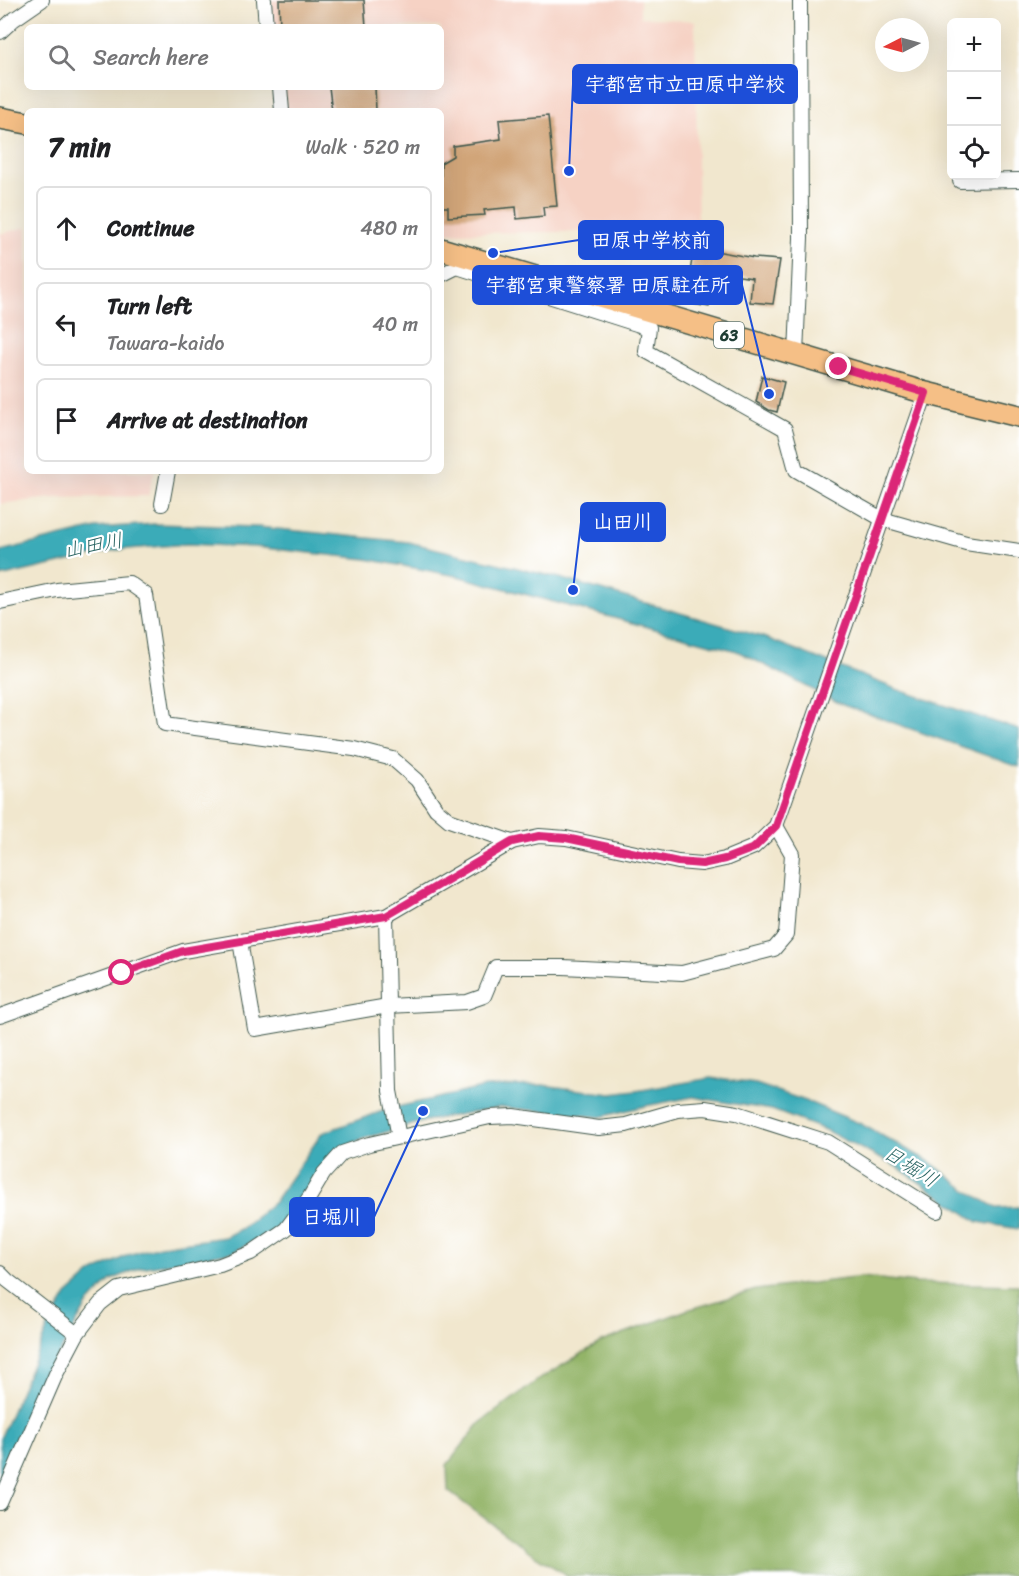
<!DOCTYPE html>
<html lang="en">
<head>
<meta charset="utf-8">
<style>
	body { margin:0; font-family:Sriracha,"Klee One",sans-serif; background:#f6f6f6; color:#202124 }
	.controls { position:absolute; right:18px; top:18px; display:grid; overflow:hidden; border-radius:9px; box-shadow:0 6px 24px #0002 }
	.controls button { width:54px; height:54px; display:grid; place-items:center; padding:0; border:0; border-bottom:2px solid #e0e0e0; background:#fff; color:#202124; font:30px sans-serif }
	.compass { position:absolute; left:875px; top:18px; width:54px; height:54px; border-radius:50%; background:#fff; box-shadow:0 6px 24px #0002; rotate:264deg }
	.stop { position:absolute; width:18px; height:18px; margin:-14px; border:4px solid #db2777; border-radius:50%; background:#fff }
	.stop.end { background:#db2777; border-color:#fff; box-shadow:0 2px 6px #0008 }
	.list { margin:0; padding:0; list-style:none }
	h2 { display:flex; justify-content:space-between; align-items:center; height:78px; margin:0; padding:0 24px; font-size:26px }
	h2 small { font-size:20px; font-weight:400; color:#757577 }
	.list li { display:grid; grid-template-columns:39px 1fr auto; gap:18px; align-items:center; box-sizing:border-box; height:84px; margin:0 12px 12px; padding:0 12px; border:2px solid #e0e0e0; border-radius:9px }
	.list b { display:block; font-size:22px; white-space:nowrap }
	.list p { margin:0; font-size:20px; white-space:nowrap; color:#757577 }
	.list em { font-size:20px; font-style:normal; color:#757577 }
	.icon { flex:none; width:33px; height:33px; fill:none; stroke:currentColor; stroke-width:2; stroke-linecap:round; stroke-linejoin:round }
	.map { position:relative; flex:none; width:1019px; height:1576px; overflow:hidden }
	.search { position:absolute; background:#fff; box-shadow:0 6px 24px #0002; left:24px; top:24px; width:420px; height:66px; display:flex; align-items:center; gap:15px; box-sizing:border-box; padding:0 21px; border-radius:9px; color:#757577; font-size:22px }
	.panel { position:absolute; background:#fff; box-shadow:0 6px 24px #0002; left:24px; top:108px; width:420px; height:366px; border-radius:9px }
	.map>svg:first-child { display:block }
</style>
</head>
<body>
<div class="map">
<svg width="1019" height="1576" viewBox="0 0 1019 1576">
	<rect width="100%" height="100%" fill="#fff"/>
	<filter id="ink" filterUnits="userSpaceOnUse"><feTurbulence type="fractalNoise" baseFrequency=".0167" numOctaves="2"/><feDisplacementMap in="SourceGraphic" scale="12" xChannelSelector="R" yChannelSelector="G"/><feConvolveMatrix kernelMatrix="1 2 1 2 8 2 1 2 1" color-interpolation-filters="sRGB"/></filter>
	<filter id="wash" filterUnits="userSpaceOnUse"><feTurbulence type="fractalNoise" baseFrequency=".008" numOctaves="4" result="noise"/><feDisplacementMap in="SourceGraphic" scale="24" xChannelSelector="R" yChannelSelector="G"/><feGaussianBlur stdDeviation="1.35" result="paint"/><feColorMatrix in="noise" values="0 0 0 0 0 0 0 0 0 0 0 0 0 0 0 0 0 1.4 0 .05"/><feComposite in="paint" operator="in"/></filter>
	<g filter="url(#wash)">
		<rect width="100%" height="100%" fill="#f1e7ce"/>
		<g fill="#f6d2c4">
			<polygon points="271,0 640,0 640,17 695,21 698,231 441,233 441,111 286,111 284,87 441,87 441,27 273,27"/>
			<polygon points="27,227 27,471 154,471 148,496 52,498 0,504 0,234"/>
		</g>
		<polygon fill="#93b468" stroke="#59784e" stroke-width="1.5" points="862,1277 917,1283 1019,1285 1019,1576 568,1576 537,1557 448,1491 447,1465 480,1423 538,1380 601,1342 687,1310 756,1290"/>
		<g fill="#3babb8" stroke="#2d7476" stroke-width="1.5">
			<polygon points="155,524 258,527 408,542 560,578 766,638 896,689 1019,730 1019,767 843,705 737,651 457,576 366,559 255,547 187,544 116,550 0,577 0,551 96,528"/>
			<polygon points="711,1078 756,1084 806,1101 859,1123 930,1162 968,1191 996,1208 1019,1207 1019,1229 978,1222 897,1167 825,1130 772,1110 693,1097 645,1106 600,1117 501,1107 425,1121 362,1139 332,1153 316,1178 299,1209 272,1232 233,1252 140,1268 111,1280 87,1305 56,1359 0,1486 0,1439 48,1327 67,1295 92,1273 128,1255 160,1246 225,1237 244,1227 274,1202 322,1133 388,1109 486,1087 543,1085 611,1094 636,1091"/>
		</g>
		<g id="blocks">
			<g fill="#d1a579">
				<polygon points="279,0 364,0 366,27 280,27"/>
				<polygon points="329,87 375,87 376,111 332,111"/>
				<polygon points="548,116 557,206 543,207 544,216 517,219 516,207 484,210 485,215 448,217 448,207 441,207 441,163 453,156 453,146 501,139 499,120"/>
				<polygon points="694,247 754,258 780,260 773,304 750,302 752,278 715,272 709,307 685,303"/>
				<polygon points="762,376 784,382 777,412 769,410 756,402"/>
			</g>
		</g>
	</g>
	<g filter="url(#ink)">
		<use href="#blocks" fill-opacity="0" stroke="#3e564b" stroke-width="1.5"/>
		<g fill="none" stroke-linecap="round" stroke-linejoin="round">
			<defs>
				<g id="minor">
					<polyline points="264,0 266,27"/>
					<polyline points="0,32 13,20 42,0"/>
					<polyline points="280,87 282,111"/>
					<polyline points="960,181 1019,180"/>
					<polyline points="441,275 457,267 649,328 646,351 785,429 796,470 882,519 966,543 1019,551"/>
					<polyline points="796,354 801,238 800,0"/>
					<polyline points="162,504 168,471"/>
					<polyline points="0,602 57,590 129,583 146,595 165,724 354,749 393,759 417,780 436,809 449,820 512,842"/>
					<polyline points="386,916 390,1091 399,1137"/>
					<polyline points="240,941 255,1029 388,1006 467,1002 484,996 496,967 563,967 682,973 774,949 786,935 792,854 776,826"/>
					<polyline points="0,1016 183,951 386,916 512,842 539,836 566,838 678,862 702,864 725,859 754,847 776,826 926,393"/>
					<polyline points="0,1273 7,1280 77,1334 56,1374 0,1503"/>
					<polyline points="77,1334 100,1304 119,1289 220,1265 251,1253 286,1229 309,1198 324,1173 342,1153 369,1144 490,1117 513,1116 599,1128 626,1125 678,1110 705,1108 737,1113 828,1142 937,1211"/>
				</g>
				<g id="primary">
					<polyline points="0,118 27,123"/>
					<polyline points="441,249 926,393 1019,416"/>
				</g>
			</defs>
			<use href="#minor" stroke="#3e564b" stroke-width="16"/>
			<use href="#primary" stroke="#3e564b" stroke-width="24"/>
			<use href="#minor" stroke="#fff" stroke-width="14"/>
			<use href="#primary" stroke="#f5bf86" stroke-width="21"/>
		</g>
	</g>
	<g fill="none" stroke-linecap="round" stroke-linejoin="round" filter="url(#ink)">
		<polyline stroke="#db2777" stroke-width="8" points="122,973 183,951 386,916 512,842 539,836 566,838 678,862 702,864 725,859 754,848 776,826 926,393 839,367"/>
	</g>
	<g text-anchor="middle" stroke-width="4.5" stroke-linejoin="round" paint-order="stroke">
		<rect fill="#fff" stroke="#627771" stroke-width="1.5" x="714" y="322" width="30" height="26" rx="4.5"/>
		<g font-size="16" font-weight="bold" fill="#1f3d34">
			<text x="729" y="341">63</text>
		</g>
		<g font-size="20" font-style="italic" fill="#296462" stroke="#fff">
			<text transform="translate(93 545) rotate(-11)" y="7">山田川</text>
			<text transform="translate(911 1166) rotate(32)" y="7">日堀川</text>
		</g>
	</g>
	<path fill="none" stroke="#1d4ed8" stroke-width="2" d="M569 171L573 84M493 253L579 240M769 394L742 285M573 590L581 522M423 1111L374 1217"/>
	<g fill="#1d4ed8" stroke="#fff" stroke-width="2">
		<circle cx="569" cy="171" r="6"/>
		<circle cx="493" cy="253" r="6"/>
		<circle cx="769" cy="394" r="6"/>
		<circle cx="573" cy="590" r="6"/>
		<circle cx="423" cy="1111" r="6"/>
	</g>
	<g fill="#1d4ed8" stroke="#1d4ed8" stroke-width="2">
		<rect x="573" y="65" width="224" height="38" rx="6"/>
		<rect x="579" y="221" width="144" height="38" rx="6"/>
		<rect x="473" y="266" width="269" height="38" rx="6"/>
		<rect x="581" y="503" width="84" height="38" rx="6"/>
		<rect x="290" y="1198" width="84" height="38" rx="6"/>
	</g>
	<g font-size="20" text-anchor="middle" font-weight="bold" fill="#fff">
		<text x="685" y="91">宇都宮市立田原中学校</text>
		<text x="651" y="247">田原中学校前</text>
		<text x="608" y="292">宇都宮東警察署 田原駐在所</text>
		<text x="623" y="529">山田川</text>
		<text x="332" y="1224">日堀川</text>
	</g>
</svg>
<div class="controls">
<button>+</button>
<button>−</button>
<button><svg class="icon" aria-label="locate" viewBox="0 0 24 24"><circle cx="12" cy="12" r="6"/><path d="M12 2v4M12 18v4M2 12h4M18 12h4"/></svg></button>
</div>
<svg class="compass" viewBox="-18 -18 36 36"><path d="M0-13l5 13h-10z" fill="#e53935"/><path d="M0 13l5-13h-10z" fill="#757577"/></svg>
<div class="stop" style="left:122px;top:973px"></div>
<div class="stop end" style="left:839px;top:367px"></div>
<div class="search"><svg class="icon" aria-label="search" viewBox="0 0 24 24"><circle cx="10" cy="10" r="6"/><path d="M15 15l6 6"/></svg>Search here</div>
<section class="panel">
<h2>7 min<small>Walk · 520 m</small></h2>
<ul class="list">
<li><svg class="icon" aria-label="ahead" viewBox="0 0 24 24"><path d="M12 20V5M6 11l6-6 6 6"/></svg><div><b>Continue</b></div><em>480 m</em></li>
<li><svg class="icon" aria-label="left" viewBox="0 0 24 24"><path d="M17 20v-9H6M10 6l-5 5 5 5"/></svg><div><b>Turn left</b><p>Tawara-kaido</p></div><em>40 m</em></li>
<li><svg class="icon" aria-label="arrive" viewBox="0 0 24 24"><path d="M6 21V4h12l-3 4 3 4H6"/></svg><div><b>Arrive at destination</b></div></li>
</ul>
</section>
</div>
</body>
</html>
